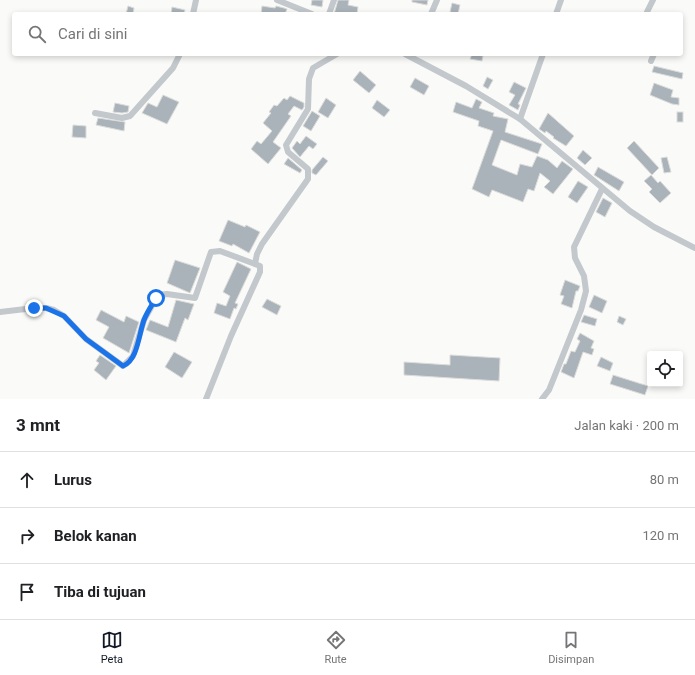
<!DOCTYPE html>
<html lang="id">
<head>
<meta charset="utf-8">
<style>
	body { margin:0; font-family:Roboto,sans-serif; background:#f6f6f6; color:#202124 }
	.controls { position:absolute; right:12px; bottom:12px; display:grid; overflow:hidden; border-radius:4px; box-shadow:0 2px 6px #0003 }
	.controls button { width:36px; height:36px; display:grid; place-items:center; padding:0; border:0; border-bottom:1px solid #e0e0e0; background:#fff; color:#202124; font:20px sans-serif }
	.stop { position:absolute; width:12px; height:12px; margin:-9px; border:3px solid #1a73e8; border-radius:50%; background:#fff }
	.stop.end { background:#1a73e8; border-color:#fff; box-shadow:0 1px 4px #0008 }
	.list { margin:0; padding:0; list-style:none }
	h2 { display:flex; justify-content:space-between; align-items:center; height:52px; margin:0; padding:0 16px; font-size:17px }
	h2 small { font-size:13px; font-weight:400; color:#757577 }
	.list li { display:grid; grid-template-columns:26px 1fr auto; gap:12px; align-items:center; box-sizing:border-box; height:56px; padding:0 16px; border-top:1px solid #e0e0e0 }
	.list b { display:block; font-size:15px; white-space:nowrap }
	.list em { font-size:13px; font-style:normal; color:#757577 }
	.icon { flex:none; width:22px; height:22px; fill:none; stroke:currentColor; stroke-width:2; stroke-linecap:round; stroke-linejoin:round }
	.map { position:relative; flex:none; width:695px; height:399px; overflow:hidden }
	.search { position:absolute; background:#fff; box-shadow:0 2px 6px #0003; left:12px; right:12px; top:12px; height:44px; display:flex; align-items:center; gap:10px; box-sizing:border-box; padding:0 14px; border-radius:4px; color:#757577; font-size:15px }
	.sheet { height:220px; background:#fff }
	nav { display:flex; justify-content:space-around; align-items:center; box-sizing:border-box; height:56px; border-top:1px solid #e0e0e0; background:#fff; font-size:11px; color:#757577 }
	nav a { display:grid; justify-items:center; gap:2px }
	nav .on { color:#111827 }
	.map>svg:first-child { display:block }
</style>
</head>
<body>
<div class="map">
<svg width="695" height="399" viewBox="0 0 695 399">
	<rect width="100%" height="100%" fill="#fafaf8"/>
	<g fill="#aab3b9" stroke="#dcdcda">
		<polygon points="312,0 323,0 322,7 311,5"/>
		<polygon points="338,0 349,0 348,5 358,7 357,14 334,14"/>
		<polygon points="412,0 428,0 427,5 412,2"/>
		<polygon points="452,3 460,5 458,14 450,12"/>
		<polygon points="128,6 134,8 133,14 126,14"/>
		<polygon points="262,6 275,8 276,6 284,8 287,9 285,14 261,14"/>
		<polygon points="172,7 185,10 184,14 171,14"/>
		<polygon points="472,54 483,56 482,61 470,59"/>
		<polygon points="654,66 683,73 682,79 652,72"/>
		<polygon points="360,71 376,85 369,93 353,80"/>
		<polygon points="487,77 493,80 488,89 483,86"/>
		<polygon points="415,78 429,86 424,95 410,87"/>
		<polygon points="514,82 526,88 518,104 520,105 518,110 509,105 515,95 509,92"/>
		<polygon points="654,83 673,90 671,97 679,98 679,105 672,104 650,95"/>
		<polygon points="163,95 179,102 167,124 142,113 148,103 157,107"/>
		<polygon points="290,96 304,103 304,107 302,110 294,106 288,114 291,116 273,142 281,148 268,164 251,149 257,141 261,144 272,131 263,123 271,113 269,112 274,105 277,106 284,98 287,100"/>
		<polygon points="326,98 336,105 328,118 318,112"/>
		<polygon points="476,99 482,102 479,108 494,113 493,116 508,119 505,132 542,144 538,154 501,140 492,165 517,175 520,164 532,167 537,156 548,160 557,168 562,161 573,169 553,194 544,187 550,181 540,173 534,191 528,189 523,202 492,190 489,197 472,189 493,131 478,126 479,121 453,112 456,102 472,108"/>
		<polygon points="377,100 390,110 384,117 372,108"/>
		<polygon points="115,103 129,106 128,112 122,113 113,112"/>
		<polygon points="312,111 320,116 311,131 303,126"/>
		<rect x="677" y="112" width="6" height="10"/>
		<polygon points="548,113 574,136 566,146 553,138 554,137 546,131 545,133 539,129"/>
		<polygon points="98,118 125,122 124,131 96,125"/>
		<polygon points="73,125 86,126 86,138 72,137"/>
		<polygon points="306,136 317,144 313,149 309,146 300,157 292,148 297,141 300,144"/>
		<polygon points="634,141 659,168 652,175 627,148"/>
		<polygon points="583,150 592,158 585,165 577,158"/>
		<polygon points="323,157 328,161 316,175 312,173 312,170"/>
		<polygon points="667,157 671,172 664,173 661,158"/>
		<polygon points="288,158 302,170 300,173 284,164"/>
		<polygon points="598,167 624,182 619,191 594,175"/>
		<polygon points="651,175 658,183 660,181 671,193 660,203 649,192 652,189 644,181"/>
		<polygon points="578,181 588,187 577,203 568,197"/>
		<polygon points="603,198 612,203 605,217 596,212"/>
		<polygon points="228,220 245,227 246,225 260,232 249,253 233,244 232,246 219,241"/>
		<polygon points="175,260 200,268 190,293 167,283"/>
		<polygon points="237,262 251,269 235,303 238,304 236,309 234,308 230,319 214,313 217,303 226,306 230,296 223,292"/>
		<polygon points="565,280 580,286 578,291 576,291 572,308 561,304 564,296 560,295"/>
		<polygon points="594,295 607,301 602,313 589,307"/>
		<polygon points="267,299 281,306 277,315 262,307"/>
		<polygon points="176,300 194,304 188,320 185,318 176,342 146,330 150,320 168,327"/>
		<polygon points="101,310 124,322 126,316 139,322 129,353 103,338 109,327 96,320"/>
		<polygon points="584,315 597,319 595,326 581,322"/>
		<polygon points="619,316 626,319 623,325 617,322"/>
		<polygon points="580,333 594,341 591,348 594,349 592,355 583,352 574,378 561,372 564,364 566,364 571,351 575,352 580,341 577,339"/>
		<polygon points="174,352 192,362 182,378 165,367"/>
		<polygon points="100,355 116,366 106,380 94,370 99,363 96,361"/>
		<polygon points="450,355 500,358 499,381 404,375 404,362 450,365"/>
		<polygon points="601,357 613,363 610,371 597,366"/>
		<polygon points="613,375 648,386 645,395 610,384"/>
	</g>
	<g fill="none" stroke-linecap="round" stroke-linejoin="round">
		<g stroke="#c3c8cc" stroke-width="6">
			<polyline points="277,0 312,14"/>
			<polyline points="193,14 196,0"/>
			<polyline points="329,14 334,0"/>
			<polyline points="431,14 437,0"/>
			<polyline points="556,14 561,0"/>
			<polyline points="646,14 653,0"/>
			<polyline points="405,54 466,86 520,119 630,211 654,227 695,248"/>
			<polyline points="651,61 654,54"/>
			<polyline points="95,113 122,118 130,116 173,68 180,54"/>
			<polyline points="520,119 543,54"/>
			<polyline points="0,312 34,308 46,308 54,310 64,316 86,339 123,366 133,356 144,320 158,295 167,294 195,298 211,252 220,251 255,264"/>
			<polyline points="206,399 231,336 260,272 260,266 255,264 257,254 262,244 308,179 308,169 288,152 286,145 308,109 309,79 313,68 337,54"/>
			<polyline points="542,399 549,390 581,310 586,291 584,276 575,258 574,247 602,189"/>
		</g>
	</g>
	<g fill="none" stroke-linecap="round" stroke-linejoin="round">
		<path stroke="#1a73e8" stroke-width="5" d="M34 308H46L64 316 86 339 123 366C138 360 139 333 144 320 147 312 152 305 156 298"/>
	</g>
</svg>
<div class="controls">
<button><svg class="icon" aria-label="locate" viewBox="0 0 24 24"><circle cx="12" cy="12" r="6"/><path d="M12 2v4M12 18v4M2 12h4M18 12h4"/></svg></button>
</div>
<div class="stop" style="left:156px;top:298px"></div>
<div class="stop end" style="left:34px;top:308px"></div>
<div class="search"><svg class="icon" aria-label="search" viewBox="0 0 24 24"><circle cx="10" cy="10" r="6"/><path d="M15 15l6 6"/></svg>Cari di sini</div>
</div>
<section class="sheet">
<h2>3 mnt<small>Jalan kaki · 200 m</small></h2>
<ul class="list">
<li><svg class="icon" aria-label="ahead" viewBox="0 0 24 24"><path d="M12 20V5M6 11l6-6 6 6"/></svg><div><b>Lurus</b></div><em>80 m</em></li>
<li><svg class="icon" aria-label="right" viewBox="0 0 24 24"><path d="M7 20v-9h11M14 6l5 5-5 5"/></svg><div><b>Belok kanan</b></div><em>120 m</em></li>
<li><svg class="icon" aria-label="arrive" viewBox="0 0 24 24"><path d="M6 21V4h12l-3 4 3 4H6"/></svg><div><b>Tiba di tujuan</b></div></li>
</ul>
</section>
<nav>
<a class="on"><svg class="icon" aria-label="map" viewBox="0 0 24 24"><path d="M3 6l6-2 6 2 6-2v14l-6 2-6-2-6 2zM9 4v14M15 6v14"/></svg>Peta</a>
<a><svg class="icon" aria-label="directions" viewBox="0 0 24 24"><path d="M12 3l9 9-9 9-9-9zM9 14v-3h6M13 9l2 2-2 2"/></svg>Rute</a>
<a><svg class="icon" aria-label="saved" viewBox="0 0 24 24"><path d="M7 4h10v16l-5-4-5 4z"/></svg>Disimpan</a>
</nav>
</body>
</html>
